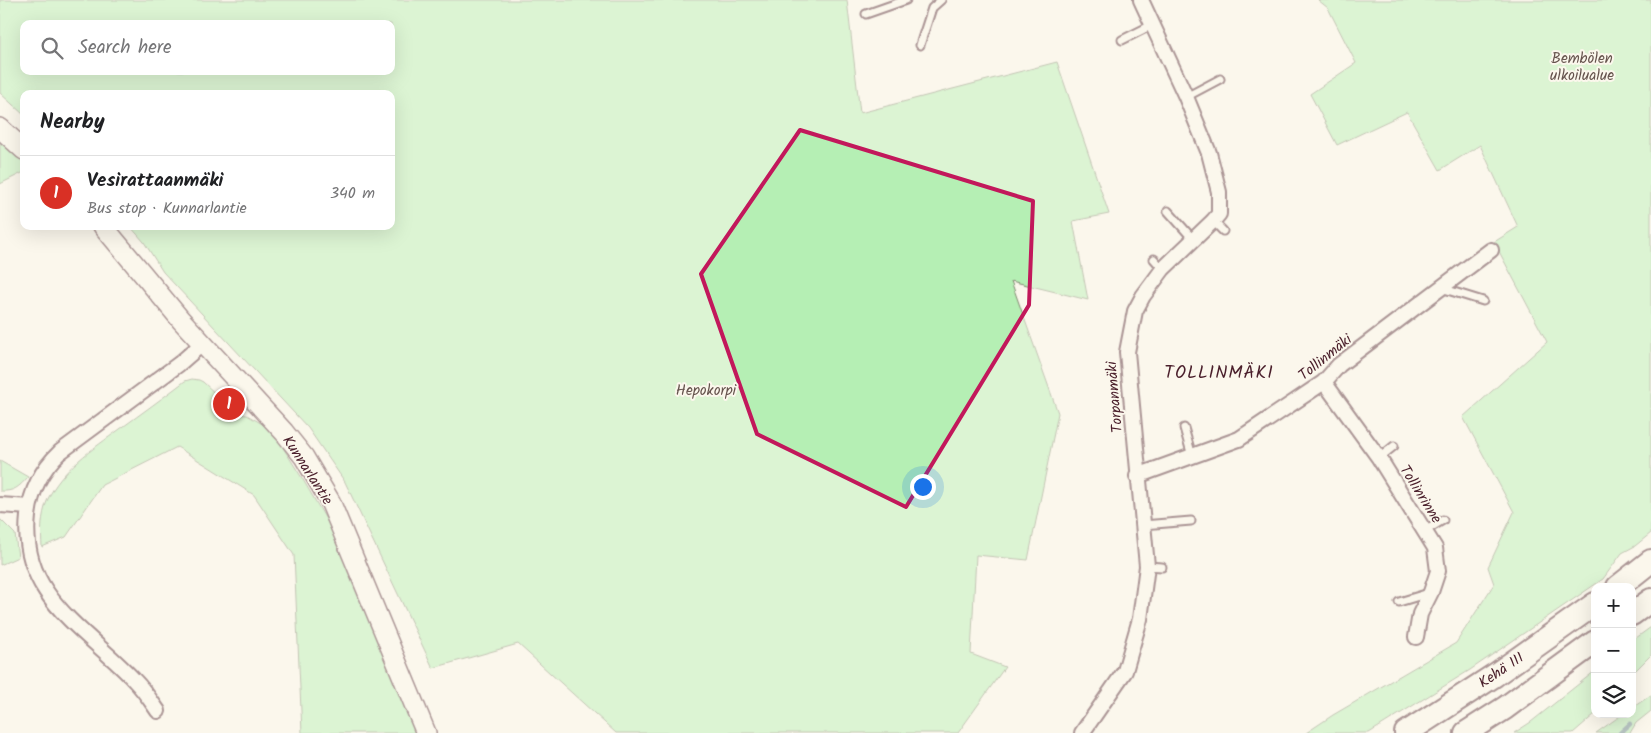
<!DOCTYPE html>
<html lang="en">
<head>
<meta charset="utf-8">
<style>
	body { margin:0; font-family:Kalam,sans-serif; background:#f6f6f6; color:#202124 }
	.controls { position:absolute; right:15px; bottom:15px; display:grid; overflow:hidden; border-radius:10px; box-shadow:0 5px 20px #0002 }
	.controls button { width:45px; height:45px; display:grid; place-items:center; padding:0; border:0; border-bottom:1px solid #e0e0e0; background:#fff; color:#202124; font:25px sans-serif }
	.you { position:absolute; left:922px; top:486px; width:18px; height:18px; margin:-12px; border:4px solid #fff; border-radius:50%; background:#1a73e8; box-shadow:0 0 0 8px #1a73e833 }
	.badge { display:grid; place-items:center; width:32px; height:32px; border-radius:50%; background:#d93025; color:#fff; font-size:16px; font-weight:700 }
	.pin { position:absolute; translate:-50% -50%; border:2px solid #fff; box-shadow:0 1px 5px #0006 }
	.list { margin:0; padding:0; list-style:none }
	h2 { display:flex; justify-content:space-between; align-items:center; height:65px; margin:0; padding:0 20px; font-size:21px }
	h2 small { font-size:16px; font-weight:400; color:#757577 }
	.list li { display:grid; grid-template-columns:32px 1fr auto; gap:15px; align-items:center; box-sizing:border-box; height:75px; padding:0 20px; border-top:1px solid #e0e0e0 }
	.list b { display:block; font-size:19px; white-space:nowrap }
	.list p { margin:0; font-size:16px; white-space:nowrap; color:#757577 }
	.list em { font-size:16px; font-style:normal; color:#757577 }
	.icon { flex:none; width:28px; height:28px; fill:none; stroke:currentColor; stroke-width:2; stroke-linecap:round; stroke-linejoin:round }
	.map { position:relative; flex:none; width:1651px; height:733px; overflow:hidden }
	.search { position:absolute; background:#fff; box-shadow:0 5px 20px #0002; left:20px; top:20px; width:375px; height:55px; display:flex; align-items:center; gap:12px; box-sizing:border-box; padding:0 18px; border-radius:10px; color:#757577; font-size:19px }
	.panel { position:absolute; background:#fff; box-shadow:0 5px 20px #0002; left:20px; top:90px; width:375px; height:140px; border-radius:10px }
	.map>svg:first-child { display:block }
</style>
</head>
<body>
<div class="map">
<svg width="1651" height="733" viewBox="0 0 1651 733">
	<rect width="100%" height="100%" fill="#fbf7ec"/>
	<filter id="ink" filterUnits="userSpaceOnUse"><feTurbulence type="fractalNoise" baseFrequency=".02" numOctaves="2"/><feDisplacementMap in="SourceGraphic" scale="10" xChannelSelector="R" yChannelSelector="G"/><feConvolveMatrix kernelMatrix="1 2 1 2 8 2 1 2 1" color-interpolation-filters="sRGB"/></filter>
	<g filter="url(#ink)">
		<g fill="#b5efb4" stroke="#808770" fill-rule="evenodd">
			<path d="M0 0H847L860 113 1057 62 1109 214 1073 221 1088 300 1011 281 1058 413 1028 560 976 555 971 654 1005 667 958 733H616L518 644 433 668 345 482 308 428 163 272 144 242 130 226H391V94H24V115L0 93ZM24 24H391V71H24Z"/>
			<polygon points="1318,0 1651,0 1651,533 1635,546 1622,553 1603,579 1470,670 1369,733 1306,733 1333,715 1456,643 1494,584 1488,567 1514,512 1463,417 1547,342 1494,242 1518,227 1480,145 1440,170 1407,112 1337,145 1310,94 1356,63 1328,8"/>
			<polygon points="0,142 24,162 24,172 0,184"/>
			<path d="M192 379 199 380 203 382 237 414 247 415 264 425 277 438 302 478 334 533 419 733H302L294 555 254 495 177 447 102 485 66 537 42 547C41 532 41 516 47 501 61 469 93 449 120 429 142 413 164 397 185 381Z"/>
			<path d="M0 461 28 477C19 487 14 492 0 491Z"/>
			<polygon points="0,519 15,534 18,557 0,565"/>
			<polygon points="1651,627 1651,655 1632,674 1632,641"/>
			<polygon points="1595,671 1595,714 1573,733 1514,733 1531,722"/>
			<polygon points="1651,695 1651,711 1636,723 1630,733 1596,733 1623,714 1632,714 1632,708"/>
		</g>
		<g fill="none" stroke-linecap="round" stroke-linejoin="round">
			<polyline stroke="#66858f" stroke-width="4.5" points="1620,733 1630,724"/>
			<defs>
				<g id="service">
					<polyline points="866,14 906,0"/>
					<polyline points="1122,40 1152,25"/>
					<polyline points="920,45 932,8 941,0"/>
					<polyline points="1186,97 1220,79"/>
					<polyline points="1168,211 1193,239"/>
					<polyline points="1213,221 1223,231"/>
					<polyline points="1154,259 1163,269"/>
					<polyline points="1441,288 1483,301"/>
					<polyline points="1184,428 1192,456"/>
					<polyline points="1379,458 1394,446"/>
					<polyline points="1143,525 1191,521"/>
					<polyline points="1425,531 1443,520"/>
					<polyline points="1147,566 1162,567"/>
					<polyline points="1399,602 1429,593"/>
				</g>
				<g id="minor">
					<polyline points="1324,382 1379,458 1435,548 1438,571 1431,592 1420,614 1416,637"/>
					<polyline points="1137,476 1239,439 1324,382 1339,365 1491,250"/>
					<polyline points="0,505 29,507"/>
					<path d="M158 711C151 701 144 690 135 681 88 630 19 597 28 516 31 490 41 470 60 452L179 364 202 344"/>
					<polyline points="1082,733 1125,671 1140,619 1147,566 1127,352 1135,311 1143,296 1163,269 1213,221 1219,214 1219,192 1209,153 1186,97 1141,0"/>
				</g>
				<g id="secondary">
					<polyline points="0,128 24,150"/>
					<polyline points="103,226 181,320 284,432 304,457 330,501 426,733"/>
				</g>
				<g id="trunk">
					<polyline points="1618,587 1651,561"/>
					<polyline points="1632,614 1651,600"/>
					<polyline points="1406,733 1495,675 1595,604"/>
					<polyline points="1466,733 1505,708 1595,642"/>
				</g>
			</defs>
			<use href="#service" stroke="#4a1f2b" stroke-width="11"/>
			<use href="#minor" stroke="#4a1f2b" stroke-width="18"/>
			<use href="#secondary" stroke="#4a1f2b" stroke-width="22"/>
			<use href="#trunk" stroke="#4a1f2b" stroke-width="26"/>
			<use href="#service" stroke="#fbf7ec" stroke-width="7"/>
			<use href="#minor" stroke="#fbf7ec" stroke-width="14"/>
			<use href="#secondary" stroke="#fbf7ec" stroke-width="19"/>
			<use href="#trunk" stroke="#fbf7ec" stroke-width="22"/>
		</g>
	</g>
	<path d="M0 0H1651V733H0ZM800 130 1033 201 1029 305 906 507 757 434 701 274Z" fill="#fbf7ec" fill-opacity=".55" fill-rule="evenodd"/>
	<path fill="none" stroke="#c2185b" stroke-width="4" stroke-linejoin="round" d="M800 130 1033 201 1029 305 906 507 757 434 701 274Z"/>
	<g text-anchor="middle" stroke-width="4" stroke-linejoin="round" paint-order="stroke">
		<g font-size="15" fill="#65534d" stroke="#fbf7ec">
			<text x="1582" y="63">Bembölen<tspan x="1582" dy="17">ulkoilualue</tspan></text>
			<text x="706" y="395">Hepokorpi</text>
		</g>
		<g font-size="15" fill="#4a1f2b" stroke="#fbf7ec">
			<text transform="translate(1325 357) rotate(-39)" y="5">Tollinmäki</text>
			<text transform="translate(1114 397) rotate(-95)" y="5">Torpanmäki</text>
			<text transform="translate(308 470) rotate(57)" y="5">Kunnarlantie</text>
			<text transform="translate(1421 494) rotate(58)" y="5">Tollinrinne</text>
			<text transform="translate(1501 670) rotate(-34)" y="5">Kehä III</text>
		</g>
		<g font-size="18" letter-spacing="1" fill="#4a1f2b" stroke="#fbf7ec">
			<text x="1219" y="378">TOLLINMÄKI</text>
		</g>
	</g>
</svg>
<div class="controls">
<button>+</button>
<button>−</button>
<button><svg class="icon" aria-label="layers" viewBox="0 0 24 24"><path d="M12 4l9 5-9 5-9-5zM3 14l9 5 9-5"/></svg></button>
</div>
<div class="you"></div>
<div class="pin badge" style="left:229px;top:404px">1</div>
<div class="search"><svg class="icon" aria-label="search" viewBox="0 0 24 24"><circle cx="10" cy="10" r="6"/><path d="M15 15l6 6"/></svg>Search here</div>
<section class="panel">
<h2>Nearby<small></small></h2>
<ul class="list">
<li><span class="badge">1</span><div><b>Vesirattaanmäki</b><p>Bus stop · Kunnarlantie</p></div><em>340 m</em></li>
</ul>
</section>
</div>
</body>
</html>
